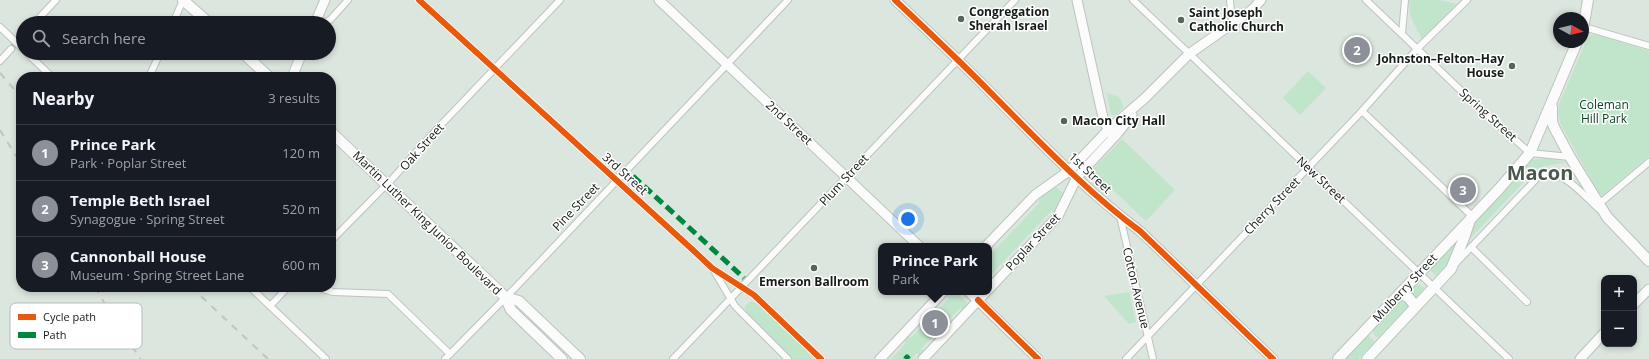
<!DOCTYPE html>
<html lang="en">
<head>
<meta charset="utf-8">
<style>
	body { margin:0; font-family:"Open Sans",sans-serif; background:#20242c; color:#f1f3f6 }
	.controls { position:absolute; right:12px; bottom:12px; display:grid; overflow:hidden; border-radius:8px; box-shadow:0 2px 6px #0003 }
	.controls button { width:36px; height:36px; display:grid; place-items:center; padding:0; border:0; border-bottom:1px solid #363941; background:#171b24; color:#f1f3f6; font:20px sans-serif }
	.compass { position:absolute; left:1553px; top:12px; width:36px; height:36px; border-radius:50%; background:#171b24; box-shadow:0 2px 6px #0003; rotate:98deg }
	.you { position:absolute; left:908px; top:219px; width:14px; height:14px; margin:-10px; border:3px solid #fff; border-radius:50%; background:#1a73e8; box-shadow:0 0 0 6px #1a73e833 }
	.badge { display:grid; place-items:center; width:26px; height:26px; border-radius:50%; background:#8c9099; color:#fff; font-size:13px; font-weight:700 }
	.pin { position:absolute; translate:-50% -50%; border:2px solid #fff; box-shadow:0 1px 4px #0006 }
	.popup { position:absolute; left:878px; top:243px; width:114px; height:52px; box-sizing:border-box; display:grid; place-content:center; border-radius:8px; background:#171b24; filter:drop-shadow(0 1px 3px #0005); font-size:13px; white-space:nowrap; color:#9ea1a6 }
	.popup b { font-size:15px; color:#f1f3f6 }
	.popup::after { content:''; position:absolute; left:50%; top:100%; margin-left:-8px; border:8px solid transparent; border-top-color:#171b24 }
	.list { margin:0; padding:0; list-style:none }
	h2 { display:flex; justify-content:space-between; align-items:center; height:52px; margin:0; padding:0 16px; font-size:17px }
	h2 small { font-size:13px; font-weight:400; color:#9ea1a6 }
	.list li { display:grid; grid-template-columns:26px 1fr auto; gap:12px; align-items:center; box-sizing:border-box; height:56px; padding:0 16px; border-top:1px solid #363941 }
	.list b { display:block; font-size:15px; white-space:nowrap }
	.list p { margin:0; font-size:13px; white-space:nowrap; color:#9ea1a6 }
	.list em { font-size:13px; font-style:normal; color:#9ea1a6 }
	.icon { flex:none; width:22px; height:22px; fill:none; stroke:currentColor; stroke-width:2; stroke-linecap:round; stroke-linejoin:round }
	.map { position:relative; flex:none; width:1649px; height:359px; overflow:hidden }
	.search { position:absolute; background:#171b24; box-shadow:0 2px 6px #0003; left:16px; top:16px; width:320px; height:44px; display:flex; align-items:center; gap:10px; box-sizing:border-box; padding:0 14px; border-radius:22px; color:#9ea1a6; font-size:15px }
	.panel { position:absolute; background:#171b24; box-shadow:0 2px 6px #0003; left:16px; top:72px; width:320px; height:220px; border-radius:16px }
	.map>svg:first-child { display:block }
</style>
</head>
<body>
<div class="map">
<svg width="1649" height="359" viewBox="0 0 1649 359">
	<rect width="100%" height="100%" fill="#dbe6de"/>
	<g fill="#c1e5cb">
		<polygon points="1409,0 1439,0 1457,4 1422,40 1410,15"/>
		<polygon points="1594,34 1599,34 1649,51 1649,156 1603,195 1600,195 1560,123 1558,113 1559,104 1587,39 1590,36"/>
		<polygon points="1308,71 1326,88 1300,115 1283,98"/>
		<polygon points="1107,93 1119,97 1124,107 1116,115 1111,115"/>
		<polygon points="1122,139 1175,190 1146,221 1092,170"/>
		<polygon points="1547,158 1566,162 1537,168 1465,244 1478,216 1531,160"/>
		<polygon points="1055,186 1065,195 1055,214 1053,214 1052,210 989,277 989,284 989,256 1039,203 1039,198"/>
		<polygon points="1464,232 1453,257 1436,276 1430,270 1432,266"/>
		<polygon points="1417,284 1424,287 1423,291 1415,298 1411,296 1409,290"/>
		<polygon points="948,292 956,292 968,304 963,311 960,308 921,349 925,352 920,356 917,353 911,359 891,359 906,343 903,340 907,335 911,338 949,298 946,294"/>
		<polygon points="1129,292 1136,322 1129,324 1104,296"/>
		<polygon points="1403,297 1410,304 1379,337 1375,336 1372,330"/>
		<polygon points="751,301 758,304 818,359 792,359 746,314 745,306"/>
		<polygon points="1368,335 1375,342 1358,359 1345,359"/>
	</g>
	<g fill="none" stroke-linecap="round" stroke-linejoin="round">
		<g stroke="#b3bdb6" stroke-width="6" stroke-dasharray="6 3" stroke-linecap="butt">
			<polyline points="34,23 40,17"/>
			<polyline points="11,49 23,35"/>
		</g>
		<defs>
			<g id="street">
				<polyline points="419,0 694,251 712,268 754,295 821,359"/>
				<polyline points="1133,0 1509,359"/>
				<polyline points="1230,0 1232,23"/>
				<polyline points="1366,0 1474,103 1530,153 1570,157"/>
				<polyline points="40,17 56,0"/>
				<polyline points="173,23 183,0"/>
				<polyline points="322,23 330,20 348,0"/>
				<polyline points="0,27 23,49"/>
				<polyline points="1584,27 1649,46"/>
				<polyline points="1402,34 1405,0"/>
				<polyline points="27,53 52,77"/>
				<polyline points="0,61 11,49"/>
				<polyline points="149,77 160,53"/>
				<polyline points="1362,111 1472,216"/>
				<polyline points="1599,204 1649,162"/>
				<polyline points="1120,216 1153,359"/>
				<polyline points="331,241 393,178 438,128 560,0"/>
				<polyline points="1471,247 1527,302"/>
				<path d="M1456 263 1541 174C1561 167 1585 197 1599 209"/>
				<polyline points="713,269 735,306 788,359"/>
				<polyline points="250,287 326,359"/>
				<polyline points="316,287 333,292 388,294 450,354"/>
				<polyline points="270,306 288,287"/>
				<polyline points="445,359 515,288 788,0"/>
				<polyline points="673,359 1015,0"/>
				<polyline points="1126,359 1362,111 1417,49 1467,0"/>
			</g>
			<g id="secondary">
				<polyline points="659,0 919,246"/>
				<path d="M895 0C928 31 961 62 993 95 1040 142 1087 192 1140 231L1273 359"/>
				<polyline points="1077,0 1104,122 1112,135"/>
				<polyline points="315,23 325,0"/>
				<polyline points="292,77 302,53"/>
				<polyline points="986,246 1035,195 1070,170 1108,130 1145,98 1189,54 1253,9 1261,0"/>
				<polyline points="989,289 1058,216 1077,177 1117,134 1132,115"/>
				<polyline points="969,292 1038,359"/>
				<polyline points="1634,304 1649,289"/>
				<polyline points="880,359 943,292"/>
				<polyline points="923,359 986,292"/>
				<polyline points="1580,359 1604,333"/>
			</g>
			<g id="primary">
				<polyline points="183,0 209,23"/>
				<polyline points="1583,29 1588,0"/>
				<polyline points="243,53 269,77"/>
				<polyline points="1552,107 1552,122 1555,129 1570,157 1607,217 1649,261"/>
				<polyline points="331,132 498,290 505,297 511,310 562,359"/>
				<path d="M1400 293C1408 296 1411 299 1415 307"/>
				<polyline points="505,297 519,301 580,359"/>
				<polyline points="1338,359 1499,189 1530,153 1577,42"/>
				<polyline points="1367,359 1451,269 1464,238 1470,220"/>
			</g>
		</defs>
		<use href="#street" stroke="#bbc4be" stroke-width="8"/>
		<use href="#secondary" stroke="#bbc4be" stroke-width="11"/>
		<use href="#primary" stroke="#bbc4be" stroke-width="12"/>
		<use href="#street" stroke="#fafbfa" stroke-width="6"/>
		<use href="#secondary" stroke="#fafbfa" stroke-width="9"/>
		<use href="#primary" stroke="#fafbfa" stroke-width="10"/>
		<g stroke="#c1c4c1" stroke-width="2" stroke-dasharray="7 7" stroke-linecap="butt">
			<polyline points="0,73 21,97"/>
			<polyline points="0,130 21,164"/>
			<polyline points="95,287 120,330 141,359"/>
			<polyline points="191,287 268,359"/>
		</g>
		<g stroke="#00873e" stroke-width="5" stroke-dasharray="10 5" stroke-linecap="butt">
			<polyline points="633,176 744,278"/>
			<polyline points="905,359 907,357 909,359"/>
		</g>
		<defs>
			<g id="cycleway">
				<polyline points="419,0 694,251 712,268 754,295 821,359"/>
				<path d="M895 0C928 31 961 62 993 95 1040 142 1087 192 1140 231L1273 359"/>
				<polyline points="978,300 1038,359"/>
			</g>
		</defs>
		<use href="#cycleway" stroke="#fff" stroke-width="8"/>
		<use href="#cycleway" stroke="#e8590c" stroke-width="6"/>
	</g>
	<g fill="#5a625c" stroke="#fff" stroke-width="1.5">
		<circle cx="961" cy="19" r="4"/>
		<circle cx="1181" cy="20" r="4"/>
		<circle cx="1512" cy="66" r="4"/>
		<circle cx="1064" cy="121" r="4"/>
		<circle cx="814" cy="268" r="4"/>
	</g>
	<g text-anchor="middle" stroke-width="3" stroke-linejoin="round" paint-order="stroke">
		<g font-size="12" font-weight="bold" fill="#151b16" stroke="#fff" text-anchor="start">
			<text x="969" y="16">Congregation<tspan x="969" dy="14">Sherah Israel</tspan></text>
			<text x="1189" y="17">Saint Joseph<tspan x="1189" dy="14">Catholic Church</tspan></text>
			<text x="1504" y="63" text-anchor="end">Johnston–Felton–Hay<tspan x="1504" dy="14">House</tspan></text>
			<text x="1072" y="125">Macon City Hall</text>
			<text x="814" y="286" text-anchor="middle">Emerson Ballroom</text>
		</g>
		<g font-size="12" fill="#084222" stroke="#fff">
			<text x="1604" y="109">Coleman<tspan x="1604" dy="14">Hill Park</tspan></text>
		</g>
		<g font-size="12" fill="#151b16" stroke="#fff">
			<text transform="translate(1488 115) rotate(42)" y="4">Spring Street</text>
			<text transform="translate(789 123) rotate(43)" y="4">2nd Street</text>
			<text transform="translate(422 147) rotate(-48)" y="4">Oak Street</text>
			<text transform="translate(1090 173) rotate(43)" y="4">1st Street</text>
			<text transform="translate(625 174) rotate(42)" y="4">3rd Street</text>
			<text transform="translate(844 180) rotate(-47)" y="4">Plum Street</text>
			<text transform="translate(1321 180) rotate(43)" y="4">New Street</text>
			<text transform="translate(1272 206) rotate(-46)" y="4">Cherry Street</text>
			<text transform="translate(576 207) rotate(-46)" y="4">Pine Street</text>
			<text transform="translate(427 223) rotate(44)" y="4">Martin Luther King Junior Boulevard</text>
			<text transform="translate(1033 242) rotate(-47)" y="4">Poplar Street</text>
			<text transform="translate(1136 288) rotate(77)" y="4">Cotton Avenue</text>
			<text transform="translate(1405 288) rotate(-47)" y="4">Mulberry Street</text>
		</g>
		<g font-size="20" font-weight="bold" fill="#48584c" stroke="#fff">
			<text x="1540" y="180">Macon</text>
		</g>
	</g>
	<rect x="10" y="303" width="132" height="46" rx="6" fill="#fff" stroke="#b9bbb9" stroke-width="1"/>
	<rect x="18" y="314" width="18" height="6" fill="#e8590c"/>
	<rect x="18" y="332" width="18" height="6" fill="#00873e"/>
	<g font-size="11" fill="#151b16">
		<text x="43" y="321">Cycle path</text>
		<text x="43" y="339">Path</text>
	</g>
</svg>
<div class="controls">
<button>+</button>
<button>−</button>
</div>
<svg class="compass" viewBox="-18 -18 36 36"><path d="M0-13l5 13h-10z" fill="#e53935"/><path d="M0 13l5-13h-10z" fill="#9ea1a6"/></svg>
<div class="you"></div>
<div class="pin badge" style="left:935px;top:323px">1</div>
<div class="popup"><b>Prince Park</b>Park</div>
<div class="pin badge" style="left:1357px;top:50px">2</div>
<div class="pin badge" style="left:1463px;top:190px">3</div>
<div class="search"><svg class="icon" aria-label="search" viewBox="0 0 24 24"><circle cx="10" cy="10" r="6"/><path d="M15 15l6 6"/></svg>Search here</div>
<section class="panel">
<h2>Nearby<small>3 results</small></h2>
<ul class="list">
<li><span class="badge">1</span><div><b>Prince Park</b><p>Park · Poplar Street</p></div><em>120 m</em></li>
<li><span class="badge">2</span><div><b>Temple Beth Israel</b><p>Synagogue · Spring Street</p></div><em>520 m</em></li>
<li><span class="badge">3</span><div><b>Cannonball House</b><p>Museum · Spring Street Lane</p></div><em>600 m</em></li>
</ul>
</section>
</div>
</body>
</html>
